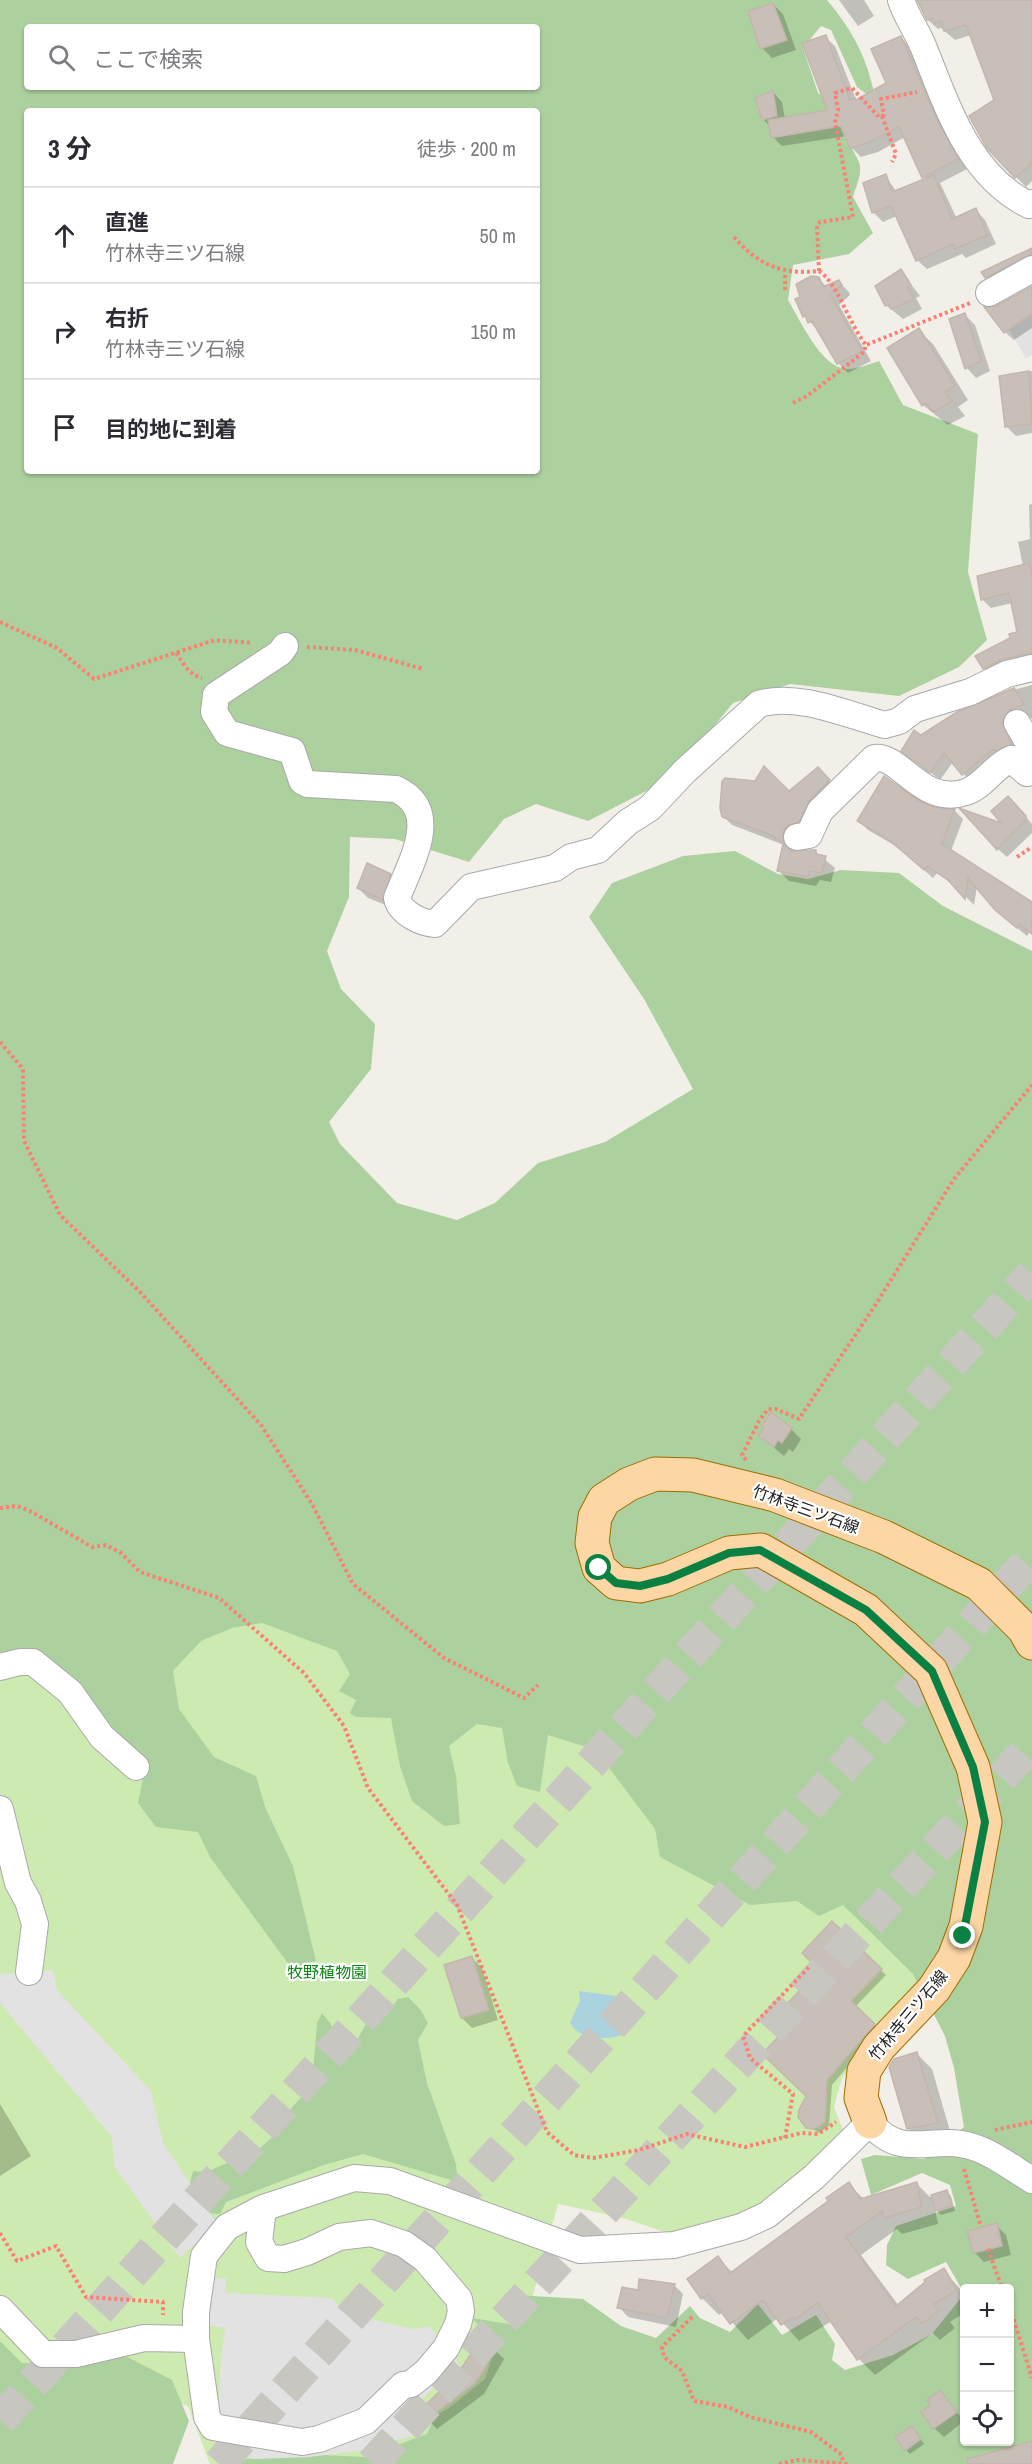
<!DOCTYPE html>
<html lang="ja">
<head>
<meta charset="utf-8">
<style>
	body { margin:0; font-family:"Archivo Narrow","Noto Sans JP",sans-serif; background:#f2f2f3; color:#2b2b33 }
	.controls { position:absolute; right:18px; bottom:18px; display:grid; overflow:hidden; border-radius:6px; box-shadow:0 2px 4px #0004 }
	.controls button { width:54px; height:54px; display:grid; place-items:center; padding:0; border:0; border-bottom:2px solid #e1e1e2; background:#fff; color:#2b2b33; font:30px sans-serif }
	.stop { position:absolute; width:18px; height:18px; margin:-14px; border:4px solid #0b8043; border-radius:50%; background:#fff }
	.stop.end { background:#0b8043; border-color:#fff; box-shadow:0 2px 6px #0008 }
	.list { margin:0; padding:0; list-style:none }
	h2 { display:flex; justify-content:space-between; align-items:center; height:78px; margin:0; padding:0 24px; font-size:26px }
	h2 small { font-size:20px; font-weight:400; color:#7c7c81 }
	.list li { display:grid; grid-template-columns:39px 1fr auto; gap:18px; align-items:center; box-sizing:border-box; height:96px; padding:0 24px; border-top:2px solid #e1e1e2 }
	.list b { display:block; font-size:22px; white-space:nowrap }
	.list p { margin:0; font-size:20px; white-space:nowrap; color:#7c7c81 }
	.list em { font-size:20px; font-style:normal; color:#7c7c81 }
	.icon { flex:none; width:33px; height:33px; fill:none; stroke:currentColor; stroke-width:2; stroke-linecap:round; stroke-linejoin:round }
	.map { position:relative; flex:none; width:1032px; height:2464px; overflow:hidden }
	.search { position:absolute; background:#fff; box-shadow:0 2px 4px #0004; left:24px; top:24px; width:516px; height:66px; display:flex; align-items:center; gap:15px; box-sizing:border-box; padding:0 21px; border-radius:6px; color:#7c7c81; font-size:22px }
	.panel { position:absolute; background:#fff; box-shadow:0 2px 4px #0004; left:24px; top:108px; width:516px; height:366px; border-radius:6px }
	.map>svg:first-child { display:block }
</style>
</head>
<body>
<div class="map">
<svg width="1032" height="2464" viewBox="0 0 1032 2464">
	<rect width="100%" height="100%" fill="#f2efe9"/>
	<polygon fill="#cdebb0" points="0,1414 325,1556 944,1959 842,2078 834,2107 843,2130 809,2167 738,2225 671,2234 623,2218 558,2204 526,2321 490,2394 434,2442 351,2464 210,2464 188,2406 134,2387 74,2394 0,2358"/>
	<g fill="#add19e" fill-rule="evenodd">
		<path d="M0 0H827C855 34 867 58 876 101L857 87 831 30 821 26 803 48 818 93 839 108C838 138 848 137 858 160 864 171 856 186 853 197L873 233 849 254 793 265 788 300C800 320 822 369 847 369 857 369 870 364 879 361L903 405 978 434 968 572 987 640 959 667 899 696 790 684 733 703 697 747 658 785 588 821 536 804 504 819 469 862 395 839 350 837 349 897 327 951 341 989 375 1024 371 1069 329 1122 340 1144 397 1203 457 1220 495 1203 538 1163 605 1142 693 1089 644 999 589 917 612 883 683 856 735 851 778 874 808 879 841 870 899 873 943 906 1032 951V2464H236L263 2452 364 2457 427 2434 435 2416 449 2408 485 2379 496 2345 472 2318 514 2325 516 2295 583 2299 621 2326 656 2338 690 2306 700 2318 730 2332 758 2304 782 2335 816 2315 835 2344 832 2360 845 2370 893 2355 932 2334 964 2294V2442H1010V2288H964V2293L946 2262 908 2279 886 2265 887 2245 896 2226 956 2206 950 2185 922 2173 871 2195 861 2159 875 2155 924 2159C937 2145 949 2139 964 2127L954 2068 945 2036 913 1974 843 1905 819 1916 797 1901 750 1905 660 1857 655 1829 591 1744 583 1746 548 1735 540 1792 517 1786 508 1763 502 1728 477 1724 449 1746 456 1776 460 1824 444 1826 412 1801 400 1766 391 1718 355 1717 350 1713 356 1700 339 1691 350 1674 337 1651 262 1623 232 1628 201 1641 173 1671 179 1709 214 1757 256 1776 265 1807 293 1866 316 1961 292 1969 210 1857 198 1832 156 1827 138 1803 145 1768 36 1650 0 1670ZM27 27H537V87H27ZM27 111H537V471H27Z"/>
		<polygon points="408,1997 420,2009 428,2023 418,2040 427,2083 456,2164 458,2182 363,2154 324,2165 226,2202 220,2214 203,2213 187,2196 193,2171 206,2172 258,2150 281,2129 292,2107 312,2086 317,2023 322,2013 331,2024 339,2055 349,2054 367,2022 383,2018 398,1999"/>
		<polygon points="0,2341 22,2363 70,2365 116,2351 172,2380 189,2421 173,2464 0,2464"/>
	</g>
	<g fill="#e2e2e2">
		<polygon points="1032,315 1032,355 1026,359 1009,329"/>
		<polygon points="53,1970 57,1990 151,2091 163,2143 217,2223 180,2258 114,2166 112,2137 0,2003 0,1974"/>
		<polygon points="226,2278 225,2293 332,2298 345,2313 413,2329 429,2326 459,2364 421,2400 426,2432 358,2451 309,2457 255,2459 216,2456 221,2357 225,2328 206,2325 207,2279"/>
	</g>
	<path fill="#aad3df" d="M579 1991 624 1997 628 2022 624 2034C610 2041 578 2040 570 2023L580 2001Z"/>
	<g fill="#0003">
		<polygon points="839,0 864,0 874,16 858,26"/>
		<polygon points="918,0 1032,0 1032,181 1026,187 988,148 996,100 971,35 955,40 941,28 938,29 928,20"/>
		<polygon points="773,4 783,14 796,50 772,58 762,48"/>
		<polygon points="825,37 835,46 857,102 888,84 901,37 910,47 946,131 967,169 940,183 957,219 976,210 985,220 996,244 966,258 962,254 927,269 917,260 897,216 883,222 873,212 885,176 897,192 926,180 905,137 878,152 861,157 851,147 847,136 782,146 773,137 771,128 763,119 773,92 782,102 785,119 829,111"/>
		<polygon points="1032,250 1032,266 996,287 986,277"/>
		<polygon points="901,271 920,296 916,298 922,309 903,319 886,305"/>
		<polygon points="818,278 827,287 839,282 849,292 850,295 839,305 871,361 848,373 838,363 820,332 804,316"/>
		<polygon points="1032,288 1032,328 1014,340 1005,332 997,308"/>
		<polygon points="965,315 975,325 990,371 976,378 967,368"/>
		<polygon points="918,330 933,344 968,400 958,407 965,416 948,425 923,405"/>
		<polygon points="1032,371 1032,433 1016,436 1007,427 1000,378"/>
		<polygon points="1032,504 1032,664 993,677 984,668 1019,633 1012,603 991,608 982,599 1023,566 1018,542 1030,539 1029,505"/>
		<polygon points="1032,685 1032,719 1028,716 1020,753 972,783 953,762 940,780 903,751 921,737 1013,690"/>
		<polygon points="817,769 838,790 791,842 792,853 816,852 835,868 831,882 820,880 816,886 789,881 779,871 784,845 732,825 723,816 789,793"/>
		<polygon points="917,802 933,809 954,810 963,819 951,851 1032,904 1032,933 1030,932 1027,936 1006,919 977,886 974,905 955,886 937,873 933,878 899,848 868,830 859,821"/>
		<polygon points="1017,807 1032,824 1032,833 1007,857 998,849 1006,827"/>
		<polygon points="390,875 400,885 393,908 368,898 358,888"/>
		<polygon points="791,1429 801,1439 793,1452 789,1449 784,1456 760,1436"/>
		<polygon points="833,1923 886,1975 855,2007 879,2030 832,2085 829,2126 819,2133 803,2123 808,2096 796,2020 821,1970"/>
		<polygon points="472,1958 482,1968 498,2020 472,2028 462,2018"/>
		<polygon points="917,2054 932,2069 952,2138 923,2143 908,2128"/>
		<polygon points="0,2104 31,2156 0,2176"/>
		<polygon points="848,2184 864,2199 917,2184 934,2201 947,2192 951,2196 955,2211 941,2215 935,2209 938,2224 902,2234 897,2229 861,2255 899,2306 943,2270 964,2293 964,2313 950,2322 955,2328 940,2340 933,2333 875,2375 859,2359 832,2321 799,2341 778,2318 748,2340 723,2312 719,2315 702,2298 718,2258 733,2273 830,2201"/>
		<polygon points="996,2225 1006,2235 1011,2255 984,2262 974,2252"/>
		<polygon points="674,2285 683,2294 676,2327 628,2317 619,2307 639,2292"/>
		<polygon points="494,2349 504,2359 484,2394 437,2429 427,2419"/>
		<polygon points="940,2392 964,2421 944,2437 934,2428 933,2406"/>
		<polygon points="912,2427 924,2444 910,2454 906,2450"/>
	</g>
	<g fill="#c7bfb8" stroke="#c4b6ab" stroke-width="1.5">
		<polygon points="917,0 1032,0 1032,163 1015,178 987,148 969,116 994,100 966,25 944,31 941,21 935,23 933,18 927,20"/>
		<polygon points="773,3 787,40 760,49 748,11"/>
		<polygon points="826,35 850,100 855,98 856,100 886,83 871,49 901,36 937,120 959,159 922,178 899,127 868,143 850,148 841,126 771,138 768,120 827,110 802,43"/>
		<polygon points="773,90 777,116 762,120 755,98"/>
		<polygon points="886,174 892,192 934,175 952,219 976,208 987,235 955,249 953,244 916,261 891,206 872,213 863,183"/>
		<polygon points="1032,248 1032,254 985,278 981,272"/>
		<polygon points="901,269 911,285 907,287 914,299 891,309 889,305 885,306 875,286"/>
		<polygon points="811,276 819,277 823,287 839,280 842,285 830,294 862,351 837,364 812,321 808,323 805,315 803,317 795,299 800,297 796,284"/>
		<polygon points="1032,286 1032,313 1004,333 984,307 996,306"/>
		<polygon points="965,313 981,361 965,369 949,319"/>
		<polygon points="919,328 955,385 945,392 952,401 936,411 932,411 926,403 922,406 887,348"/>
		<polygon points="1029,371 1032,424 1005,427 999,376"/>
		<polygon points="1029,563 1032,575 1032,653 1003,659 983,669 975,656 1010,638 1009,634 1017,632 1009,593 981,600 977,576"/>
		<polygon points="1014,688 1024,704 1009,710 1002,722 1012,744 995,751 994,749 962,775 944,753 930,773 901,751 914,730 921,735 957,712"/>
		<polygon points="764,766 789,791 818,767 830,780 809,801 799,822 787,826 783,832 784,843 769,834 722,817 720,808 722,781 725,778 755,781"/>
		<polygon points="884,776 918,800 934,807 955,809 942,844 1032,902 1032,934 1020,924 1017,928 995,910 968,878 965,899 947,879 927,866 924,870 888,839 857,821"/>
		<polygon points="1008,796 1026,816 1026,820 997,850 959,808 1001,823 991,811"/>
		<polygon points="783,844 792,851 812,850 816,850 816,854 826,856 822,873 810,871 809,876 805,876 777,871"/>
		<polygon points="367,863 391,874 383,900 357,888"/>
		<polygon points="771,1412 792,1428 782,1443 778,1440 774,1447 758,1436 764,1428 761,1426"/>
		<polygon points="832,1921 882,1969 851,2001 875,2024 827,2080 825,2121 820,2126 813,2129 806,2128 798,2117 799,2110 806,2096 762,2054 794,2020 782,2009 819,1970 802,1953"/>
		<polygon points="472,1956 489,2010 461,2018 444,1965"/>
		<polygon points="917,2052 938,2123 907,2129 889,2067 894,2059"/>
		<polygon points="849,2182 860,2199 917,2182 922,2207 884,2218 882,2211 846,2237 896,2306 925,2282 924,2280 944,2268 957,2290 934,2304 939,2310 922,2324 916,2317 857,2360 818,2303 795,2319 793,2317 781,2325 763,2300 730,2324 708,2294 701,2299 687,2279 718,2256 730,2273 828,2201 826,2198"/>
		<polygon points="947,2190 952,2206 935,2211 931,2195"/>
		<polygon points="997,2223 1002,2246 973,2253 967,2231"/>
		<polygon points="639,2279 675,2284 667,2318 617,2308 622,2287 638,2290"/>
		<polygon points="480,2340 495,2347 484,2370 474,2384 426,2420 419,2411 457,2375"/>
		<polygon points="940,2390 957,2412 933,2429 921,2412 931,2405 927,2400"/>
		<polygon points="912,2426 921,2439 905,2451 895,2437"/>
		<polygon points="1032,2441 1032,2464 968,2464 967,2459"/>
	</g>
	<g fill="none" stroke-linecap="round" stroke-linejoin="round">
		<g stroke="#c8c6c1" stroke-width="33" stroke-dasharray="33 16" stroke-linecap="butt">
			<polyline points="219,2464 1032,1557"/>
			<polyline points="372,2464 1032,1744"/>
		</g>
		<polyline stroke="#c8c6c1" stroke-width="33" stroke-dasharray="33 16" stroke-linecap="butt" points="0,2420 1032,1274"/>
		<defs>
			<g id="minor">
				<path d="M901 0C906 16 917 31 923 46 947 105 968 175 1029 205L1032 203"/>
				<polyline points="989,293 1032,269"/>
				<path d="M285 646 280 653 216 695 214 712 227 733 292 751 302 781 308 784 396 789C443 811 410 863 397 898 400 913 421 923 435 924L471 887 555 868 571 857 598 850 628 822 650 808 685 771 759 704C797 692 848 715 885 725L899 721 915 709 970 692 1007 674 1032 668"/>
				<polyline points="1017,723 1032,749"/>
				<path d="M797 837 809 835 820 811 874 758C901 754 921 807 966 792 984 786 994 766 1011 759L1027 773 1032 772"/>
				<polyline points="0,1667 20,1662 33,1662 70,1692 102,1737 136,1767"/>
				<polyline points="0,1809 18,1883 28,1901 35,1924 29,1972"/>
				<path d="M263 2208 259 2242 268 2258 284 2259 307 2252 339 2237 371 2233 404 2244 425 2259 459 2299 461 2311 458 2324 446 2348 426 2372 411 2384 403 2385 366 2421 319 2439 302 2442 213 2427 207 2417 196 2339V2312L204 2256 227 2227 263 2208 354 2178 390 2181 580 2250 674 2245 741 2227 767 2215 814 2177 870 2122C900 2161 932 2135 970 2146 992 2152 1012 2168 1032 2180"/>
				<polyline points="0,2309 43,2354 76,2354 144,2338 196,2339"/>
			</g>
			<polyline id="major" points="870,2122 861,2098 864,2071 879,2047 934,1989 954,1958 966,1926 985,1822 973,1767 931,1671 866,1610 761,1550 729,1553 668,1579 640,1586 616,1583 599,1568 592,1543 595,1517 604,1500 629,1484 655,1474 693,1475 775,1495 884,1537 979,1584 1024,1629 1032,1643"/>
		</defs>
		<use href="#minor" stroke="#a9a9a9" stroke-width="28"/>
		<use href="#major" stroke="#a06b00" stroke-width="35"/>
		<g stroke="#fa8072" stroke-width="4" stroke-dasharray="3 3" stroke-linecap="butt">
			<polyline points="882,116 896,154 892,162"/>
			<path d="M734 237C758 265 782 275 819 271L817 225 820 222 853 217 835 122 838 110 835 93 852 88 879 117 884 115 881 99 917 92"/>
			<path d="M819 271C837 282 849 324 866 345"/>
			<polyline points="785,290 785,272"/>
			<polyline points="793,403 807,396 864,352 866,345 970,303"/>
			<polyline points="0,622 57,648 94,679 215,640 252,643"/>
			<polyline points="307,647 355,650 423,669"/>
			<path d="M176 653C184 664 188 674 202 678"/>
			<polyline points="1017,857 1032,847"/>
			<polyline points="0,1042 23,1069 24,1141 60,1215 140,1292 261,1425 312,1504 353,1584 444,1658 524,1698 538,1685"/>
			<polyline points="746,1460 742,1455 759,1421 768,1409 776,1409 799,1419 876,1304 954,1179 1032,1085"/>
			<polyline points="0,1508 17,1506 30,1511 92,1547 106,1545 121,1553 140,1572 219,1598 304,1673 344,1726 368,1788 457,1905 547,2132 574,2155 593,2158 639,2150 687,2134 745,2147 801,2133 818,2134 836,2122"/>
			<polyline points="995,2130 1032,2122"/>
			<polyline points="785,2138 793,2094 750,2058 743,2036 809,1967"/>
			<polyline points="964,2169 981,2227"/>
			<polyline points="0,2233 17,2261 56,2246 86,2297 163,2302 163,2315"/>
			<polyline points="988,2249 1002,2288"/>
			<polyline points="1010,2308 1032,2378"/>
			<polyline points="692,2317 662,2347 664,2357 682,2371 694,2401 728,2407 750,2417 811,2432 842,2455 843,2462"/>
			<polyline points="779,2464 798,2460 848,2464"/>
		</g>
		<use href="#minor" stroke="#fff" stroke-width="26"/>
		<use href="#major" stroke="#fcd6a4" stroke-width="33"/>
	</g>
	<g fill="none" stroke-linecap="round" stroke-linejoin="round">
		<polyline stroke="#0b8043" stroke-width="8" points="599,1568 616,1583 640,1586 668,1579 729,1553 760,1550 866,1610 932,1671 973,1767 985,1822 963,1936"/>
	</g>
	<g text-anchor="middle" stroke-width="4.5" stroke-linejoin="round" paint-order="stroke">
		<g font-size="16" fill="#222" stroke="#fff">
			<text transform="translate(806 1509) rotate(20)" y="6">竹林寺三ツ石線</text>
			<text transform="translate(908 2015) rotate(-50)" y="6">竹林寺三ツ石線</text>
		</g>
		<g font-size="16" fill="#0c8416" stroke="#fff">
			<text x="327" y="1978">牧野植物園</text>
		</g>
	</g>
</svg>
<div class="controls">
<button>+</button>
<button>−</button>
<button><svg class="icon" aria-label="locate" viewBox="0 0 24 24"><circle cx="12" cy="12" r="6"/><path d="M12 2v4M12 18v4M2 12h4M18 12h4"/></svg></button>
</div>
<div class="stop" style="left:599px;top:1568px"></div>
<div class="stop end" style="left:963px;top:1936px"></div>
<div class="search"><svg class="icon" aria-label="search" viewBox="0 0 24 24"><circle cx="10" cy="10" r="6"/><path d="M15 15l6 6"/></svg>ここで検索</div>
<section class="panel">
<h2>3 分<small>徒歩 · 200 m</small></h2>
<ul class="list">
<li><svg class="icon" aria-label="ahead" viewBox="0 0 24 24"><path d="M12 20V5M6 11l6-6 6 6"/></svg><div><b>直進</b><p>竹林寺三ツ石線</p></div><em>50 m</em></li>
<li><svg class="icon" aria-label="right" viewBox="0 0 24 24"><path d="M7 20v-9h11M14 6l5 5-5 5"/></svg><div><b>右折</b><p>竹林寺三ツ石線</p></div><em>150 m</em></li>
<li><svg class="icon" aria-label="arrive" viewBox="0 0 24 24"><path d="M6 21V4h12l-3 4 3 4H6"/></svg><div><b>目的地に到着</b></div></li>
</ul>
</section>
</div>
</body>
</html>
